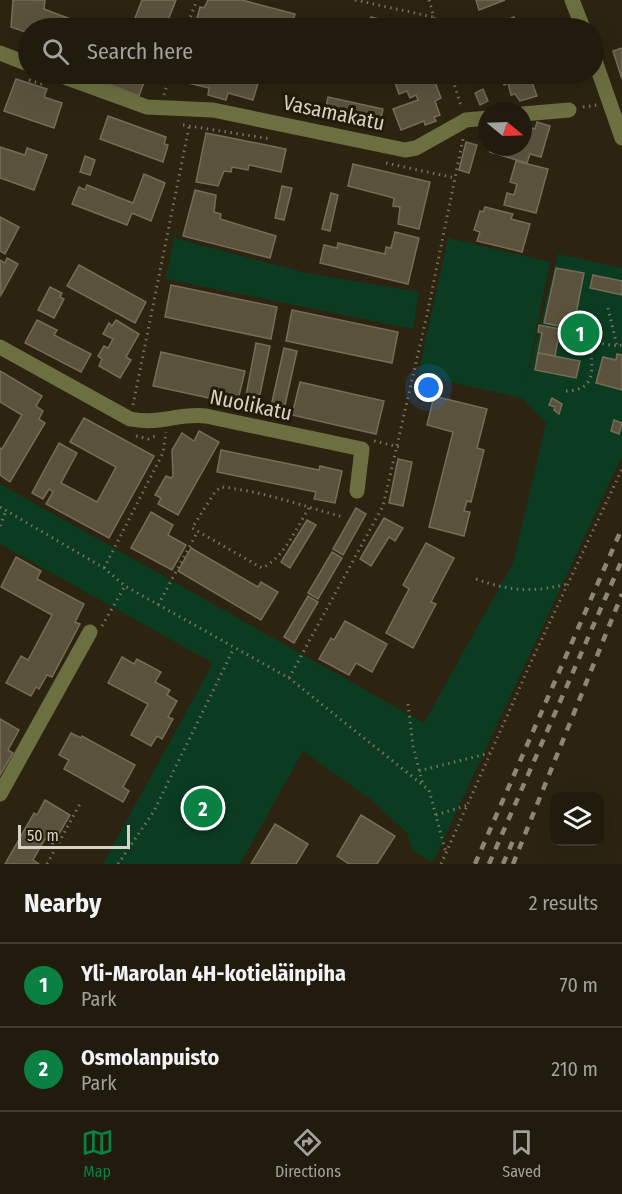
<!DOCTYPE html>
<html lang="en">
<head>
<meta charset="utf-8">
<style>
	body { margin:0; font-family:"Fira Sans Condensed",sans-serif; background:#292416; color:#f1f3f6 }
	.controls { position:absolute; right:18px; bottom:18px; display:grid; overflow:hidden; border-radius:12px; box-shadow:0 6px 24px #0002 }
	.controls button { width:54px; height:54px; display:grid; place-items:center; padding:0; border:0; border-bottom:2px solid #3e392e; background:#211b0d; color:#f1f3f6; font:30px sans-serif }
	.compass { position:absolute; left:478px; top:102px; width:54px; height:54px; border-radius:50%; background:#211b0d; box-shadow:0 6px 24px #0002; rotate:109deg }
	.scale { position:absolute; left:18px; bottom:15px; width:112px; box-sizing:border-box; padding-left:6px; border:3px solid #d7d2c7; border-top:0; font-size:16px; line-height:21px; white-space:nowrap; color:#d7d2c7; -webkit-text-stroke:4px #221b08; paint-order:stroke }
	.you { position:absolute; left:429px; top:388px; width:21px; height:21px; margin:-15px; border:4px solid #fff; border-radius:50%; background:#1a73e8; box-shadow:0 0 0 9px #1a73e833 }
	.badge { display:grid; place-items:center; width:39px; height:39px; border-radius:50%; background:#0b8043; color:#fff; font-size:20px; font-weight:700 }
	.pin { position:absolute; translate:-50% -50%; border:3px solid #fff; box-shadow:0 2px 6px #0006 }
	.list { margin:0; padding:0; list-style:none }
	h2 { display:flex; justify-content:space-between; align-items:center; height:78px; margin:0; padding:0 24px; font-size:26px }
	h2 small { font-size:20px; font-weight:400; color:#a2a19d }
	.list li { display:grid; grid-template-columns:39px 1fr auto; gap:18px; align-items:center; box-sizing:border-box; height:84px; padding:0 24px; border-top:2px solid #3e392e }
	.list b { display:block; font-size:22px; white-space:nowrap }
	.list p { margin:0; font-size:20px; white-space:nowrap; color:#a2a19d }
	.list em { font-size:20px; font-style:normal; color:#a2a19d }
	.icon { flex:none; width:33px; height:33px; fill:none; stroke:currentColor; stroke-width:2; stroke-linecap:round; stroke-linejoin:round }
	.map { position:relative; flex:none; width:622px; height:864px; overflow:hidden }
	.search { position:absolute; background:#211b0d; box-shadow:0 6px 24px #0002; left:18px; right:18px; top:18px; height:66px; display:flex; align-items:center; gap:15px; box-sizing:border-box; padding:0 21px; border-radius:33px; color:#a2a19d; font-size:22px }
	.sheet { height:246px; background:#211b0d }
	nav { display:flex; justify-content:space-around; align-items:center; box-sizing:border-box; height:84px; border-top:2px solid #3e392e; background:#211b0d; font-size:16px; color:#a2a19d }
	nav a { display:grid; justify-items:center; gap:3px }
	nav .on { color:#0b8043 }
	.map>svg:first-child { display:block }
</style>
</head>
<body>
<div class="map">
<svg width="622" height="864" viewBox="0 0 622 864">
	<rect width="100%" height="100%" fill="#2c2411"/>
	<g fill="#0b3c22">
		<polygon points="174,238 310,274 419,292 413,329 166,279"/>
		<polygon points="448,238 550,262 526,380 558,254 622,268 622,456 433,862 413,851 407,833 370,799 303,751 240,864 103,864 213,663 0,544 0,484 424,723 513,563 546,423 522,398 418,375"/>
	</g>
	<g fill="#5b523e" stroke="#766c57" stroke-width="1.5">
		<polygon points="13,0 45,0 44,9 73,20 70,28 28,28 28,33 11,27"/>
		<polygon points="142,0 176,0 165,28 131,28"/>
		<polygon points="208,0 242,0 295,14 291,28 256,28 223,20 220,28 201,28 204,20 197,18 200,7 204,8"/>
		<polygon points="476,0 505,0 479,10"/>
		<polygon points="371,17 415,28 342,28 344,20 369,26"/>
		<polygon points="514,17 518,28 486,28"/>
		<polygon points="622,48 622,79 613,51"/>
		<polygon points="82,74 147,74 139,96"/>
		<polygon points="184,74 236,74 259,80 253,100 228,93 226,100 208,95 209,88 188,83 190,78 183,76"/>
		<polygon points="392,74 425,74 427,79 433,77 441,98 435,101 440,115 434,117 436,121 425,125 424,121 401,130 393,109 418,100 416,95 410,98 407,91 399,94"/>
		<polygon points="500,74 529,74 537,96 520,101 515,94 511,95 508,83 504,85"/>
		<polygon points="16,79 47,89 44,97 62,103 54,128 4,111"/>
		<polygon points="483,89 488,101 480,105 475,93"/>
		<polygon points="328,97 383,109 378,130 324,118"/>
		<polygon points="108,116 166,137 164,144 168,145 163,162 100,139"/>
		<polygon points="537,122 550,126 541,157 530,154 527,163 490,152 491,147 523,147 523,125 535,129"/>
		<polygon points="206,133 286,149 281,172 249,165 248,170 232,167 231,172 224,171 218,186 196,182"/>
		<polygon points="466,142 477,145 469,173 459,170"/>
		<polygon points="0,147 25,155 27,148 47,155 34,190 0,178"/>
		<polygon points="85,156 95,160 90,175 80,172"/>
		<polygon points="516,161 548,169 536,213 504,205 507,193 514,195 517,184 510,182"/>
		<polygon points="353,164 430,182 419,229 398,224 400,207 393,206 394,198 348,186"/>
		<polygon points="144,174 165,183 151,221 132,213 127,225 72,204 79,187 85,190 87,185 133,203"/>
		<polygon points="282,186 292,188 284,220 275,218"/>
		<polygon points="195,190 216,195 214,212 221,214 220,219 276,236 270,258 183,236"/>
		<polygon points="331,193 338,195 330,231 322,229"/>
		<polygon points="485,207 513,214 511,219 530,224 522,252 477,241 480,232 474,230 480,211 483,212"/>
		<polygon points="0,217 19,227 5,254 0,251"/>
		<polygon points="395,232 419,238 408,284 320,263 324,245 337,248 338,243 385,254 386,247 391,248"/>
		<polygon points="7,258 18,264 1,295 0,260 5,263"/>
		<polygon points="79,265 146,302 135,323 67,286"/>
		<polygon points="556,268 584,273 573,329 544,323"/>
		<polygon points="593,275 622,281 622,295 590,288"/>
		<polygon points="171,285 277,307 271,339 165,317"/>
		<polygon points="50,287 62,293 60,297 64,299 54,318 38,310"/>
		<polygon points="292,310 398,332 392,363 286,341"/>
		<polygon points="37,320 57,330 54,335 91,354 81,372 25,343"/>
		<polygon points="116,320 139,334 126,357 131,360 120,378 99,366 102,359 98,356 104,346 108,348 113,339 103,334 109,323 112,326"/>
		<polygon points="539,325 560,329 555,356 538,353 542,333 538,332"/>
		<polygon points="256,343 270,346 257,409 244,406"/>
		<polygon points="284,348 297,351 283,414 270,411"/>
		<polygon points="161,352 245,371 237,404 153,386"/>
		<polygon points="538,353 580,361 576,378 535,370"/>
		<polygon points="617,354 622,355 622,390 596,383 603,357 616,360"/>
		<polygon points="0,371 42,396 36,406 43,411 39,419 45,423 10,482 0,475 0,448 2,449 22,415 0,402"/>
		<polygon points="300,382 384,401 376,434 292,415"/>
		<polygon points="434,396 487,409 477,448 484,450 471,502 467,501 464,511 470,512 464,536 429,527 453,432 427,425"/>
		<polygon points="552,398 562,404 559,414 554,410 555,407 549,405"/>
		<polygon points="84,418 154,456 109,538 46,504 53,492 49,489 43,499 32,493 59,443 77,453 61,483 97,502 116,467 70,442"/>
		<polygon points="614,420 622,423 619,434 611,431"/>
		<polygon points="199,431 219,442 178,515 158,504 161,498 155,495 166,476 171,478 173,476 172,450 182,433 194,441"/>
		<polygon points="221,450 319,470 320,466 342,471 335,503 314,499 316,492 217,472"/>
		<polygon points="398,459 412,462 403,506 389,503"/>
		<polygon points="356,508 366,514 343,555 333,549"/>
		<polygon points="151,512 173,525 168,535 186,545 172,570 131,548"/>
		<polygon points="384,518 403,528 395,541 389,537 371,566 360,559"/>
		<polygon points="307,520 316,525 290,568 281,562"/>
		<polygon points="426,543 454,558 431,602 436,604 413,648 386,633 409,589 403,585"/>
		<polygon points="191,548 258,587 261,582 278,592 261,620 178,571"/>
		<polygon points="332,552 342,558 318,599 308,593"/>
		<polygon points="16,557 41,571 37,579 84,604 75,622 80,624 52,677 47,675 39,689 36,687 31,696 6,683 21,656 28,660 52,615 1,587"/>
		<polygon points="308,596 318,602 294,643 284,637"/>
		<polygon points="345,621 387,644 372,672 356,663 349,675 319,659 331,638 334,640"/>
		<polygon points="122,657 134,664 137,659 161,672 155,682 170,690 167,695 177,701 168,717 173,719 162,739 157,736 151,746 131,735 148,704 108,683"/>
		<polygon points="0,719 19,730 8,750 13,753 0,775"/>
		<polygon points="71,733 81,738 82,736 135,765 123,787 129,791 123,802 64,769 69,760 59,755"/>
		<polygon points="45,800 70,815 53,844 45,839 33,860 39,864 5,864 34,813 37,815"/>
		<polygon points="361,815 395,836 377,864 349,864 337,856"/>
		<polygon points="275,824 308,844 296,864 251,864"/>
	</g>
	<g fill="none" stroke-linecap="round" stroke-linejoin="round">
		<g stroke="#777061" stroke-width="3" stroke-dasharray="1.5 4.5" stroke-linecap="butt">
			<polyline points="355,0 433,17"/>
			<polyline points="429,0 437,28"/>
			<polyline points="186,28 197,0"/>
			<polyline points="451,74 461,106"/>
			<polyline points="29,80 45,85"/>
			<polyline points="164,95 170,74"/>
			<polyline points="583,107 597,105"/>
			<polyline points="183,125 271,139"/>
			<polyline points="386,163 455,178"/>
			<polyline points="608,308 617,346 622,345"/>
			<path d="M566 391C598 390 592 368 590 342L617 346"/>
			<polyline points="133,405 189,127"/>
			<polyline points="136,436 148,439 156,436"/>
			<polyline points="374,441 399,447"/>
			<polyline points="0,507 104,568 125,586 289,678 429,790 446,853"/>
			<path d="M309 508C296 528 285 557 262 568L192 528 215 492 221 487C262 491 303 506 343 517"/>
			<polyline points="0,526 6,510"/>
			<polyline points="104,568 163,453 166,432"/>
			<path d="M476 579C509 591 533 593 567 584"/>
			<polyline points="158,605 198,531"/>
			<polyline points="102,626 125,586"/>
			<polyline points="289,678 383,506 427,315 463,139"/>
			<polyline points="408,704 413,746 423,785"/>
			<polyline points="419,771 490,753"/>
			<polyline points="436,815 468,805"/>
			<polyline points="47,864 81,802"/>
			<polyline points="118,864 154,811 234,648"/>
			<polyline points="441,864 532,660 622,469"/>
		</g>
		<g stroke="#6c7040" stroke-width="15">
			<polyline points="572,0 583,28"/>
			<polyline points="0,53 28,64"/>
			<polyline points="594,58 622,138"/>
			<polyline points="56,74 147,107 213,110 405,150 416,148 466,120 487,118"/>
			<polyline points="523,114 569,110"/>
			<path d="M0 347 130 419C162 425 176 413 206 416L362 449 357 491"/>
			<polyline points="0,794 90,632"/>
		</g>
		<g stroke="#8c8677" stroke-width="4.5" stroke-dasharray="8 8" stroke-linecap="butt">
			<polyline points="475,864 622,528"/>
			<polyline points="489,864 622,560"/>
			<polyline points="503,864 515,836"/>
			<polyline points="513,864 622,594"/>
		</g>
	</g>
	<g text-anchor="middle" stroke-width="6" stroke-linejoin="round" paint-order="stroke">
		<g font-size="21" fill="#d7d2c7" stroke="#221b08">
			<text transform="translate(334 113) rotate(12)" y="7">Vasamakatu</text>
			<text transform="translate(251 405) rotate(12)" y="7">Nuolikatu</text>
		</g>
	</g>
</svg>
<div class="controls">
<button><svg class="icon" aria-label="layers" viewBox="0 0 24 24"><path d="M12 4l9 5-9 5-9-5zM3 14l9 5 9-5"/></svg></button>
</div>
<svg class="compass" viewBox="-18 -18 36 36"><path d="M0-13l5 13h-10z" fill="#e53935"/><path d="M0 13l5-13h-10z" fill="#a2a19d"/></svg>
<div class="scale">50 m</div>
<div class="you"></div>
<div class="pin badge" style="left:580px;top:333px">1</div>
<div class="pin badge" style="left:203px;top:808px">2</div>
<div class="search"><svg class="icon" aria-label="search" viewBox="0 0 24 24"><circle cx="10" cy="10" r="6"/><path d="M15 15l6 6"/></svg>Search here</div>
</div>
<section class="sheet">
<h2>Nearby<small>2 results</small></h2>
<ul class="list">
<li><span class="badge">1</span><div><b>Yli-Marolan 4H-kotieläinpiha</b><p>Park</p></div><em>70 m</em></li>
<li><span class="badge">2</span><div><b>Osmolanpuisto</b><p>Park</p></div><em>210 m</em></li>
</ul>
</section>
<nav>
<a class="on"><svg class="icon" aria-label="map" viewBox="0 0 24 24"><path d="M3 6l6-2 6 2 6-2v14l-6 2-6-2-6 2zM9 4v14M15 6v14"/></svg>Map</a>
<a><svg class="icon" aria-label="directions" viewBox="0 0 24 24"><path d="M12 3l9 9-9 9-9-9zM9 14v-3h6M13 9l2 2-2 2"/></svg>Directions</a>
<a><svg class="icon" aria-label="saved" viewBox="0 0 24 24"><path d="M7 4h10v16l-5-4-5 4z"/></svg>Saved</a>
</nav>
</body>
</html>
